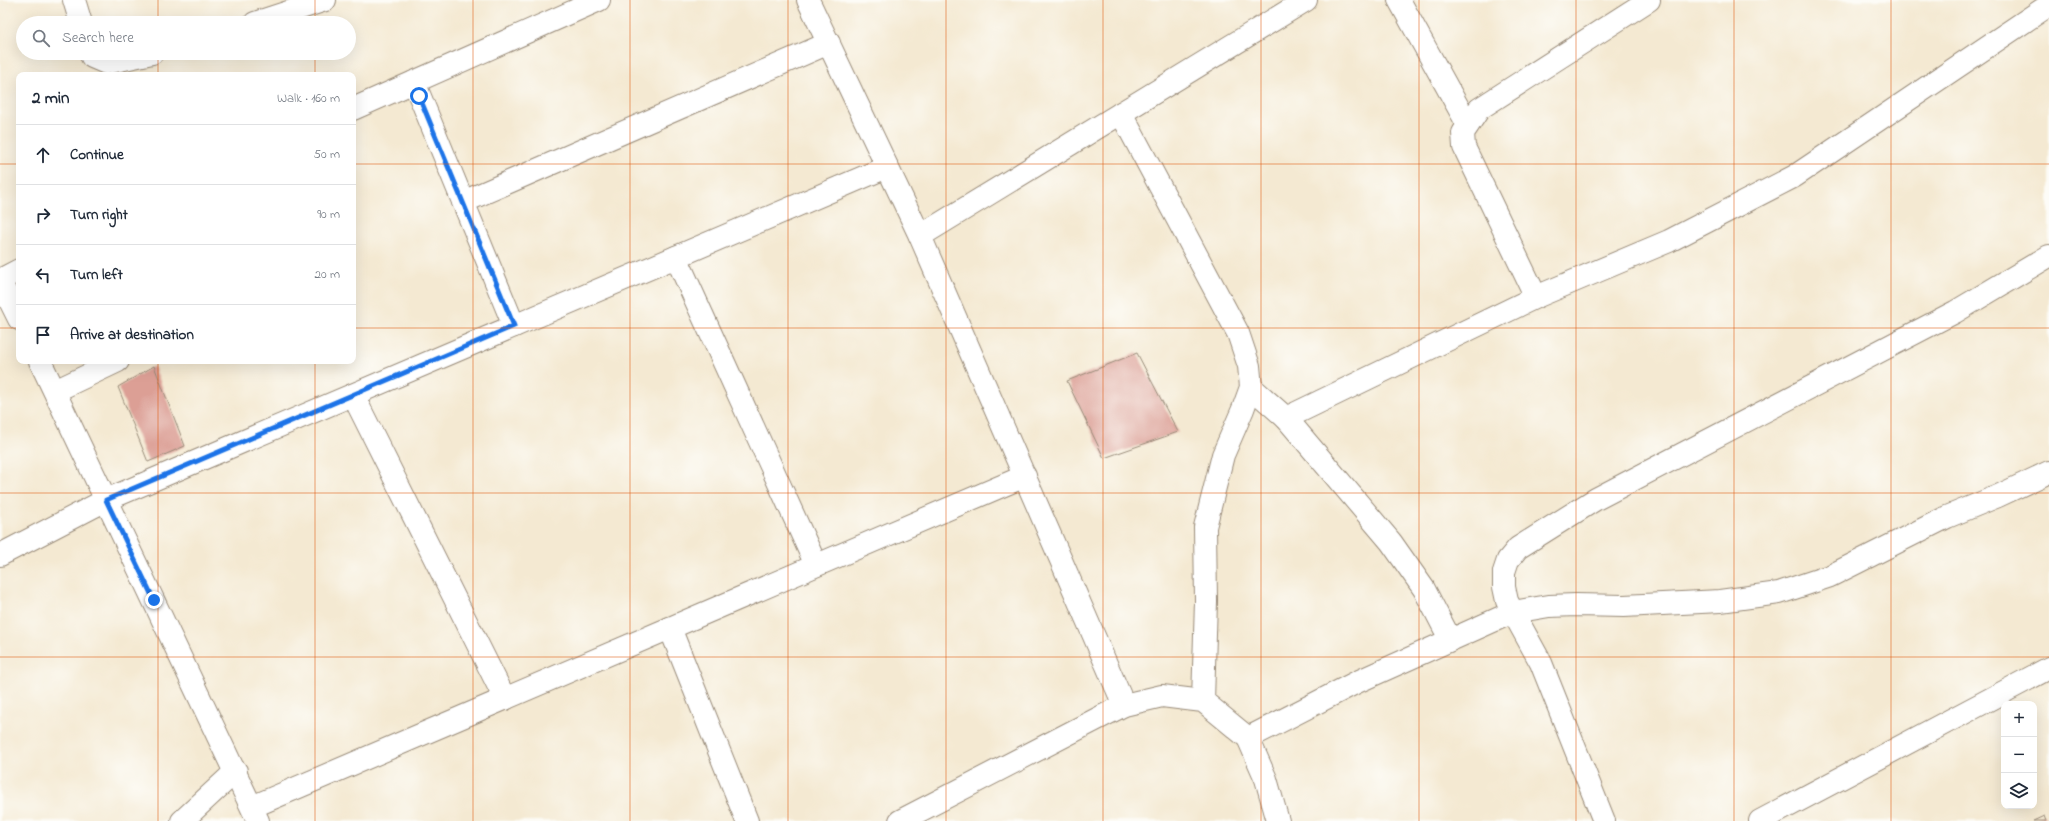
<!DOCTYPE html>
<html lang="en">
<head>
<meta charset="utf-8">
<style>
	body { margin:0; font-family:"Indie Flower",sans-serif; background:#f6f6f7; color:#1f2937 }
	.controls { position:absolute; right:12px; bottom:12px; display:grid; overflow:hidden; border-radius:8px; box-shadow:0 4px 16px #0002 }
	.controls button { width:36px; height:36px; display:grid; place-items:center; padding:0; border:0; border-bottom:1px solid #e0e1e3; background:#fff; color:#1f2937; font:20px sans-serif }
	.stop { position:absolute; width:12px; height:12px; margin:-9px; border:3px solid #1a73e8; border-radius:50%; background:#fff }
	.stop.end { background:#1a73e8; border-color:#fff; box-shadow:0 1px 4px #0008 }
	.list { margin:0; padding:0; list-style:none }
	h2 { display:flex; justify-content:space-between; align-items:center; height:52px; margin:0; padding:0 16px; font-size:17px }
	h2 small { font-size:13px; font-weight:400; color:#747a83 }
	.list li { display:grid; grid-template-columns:26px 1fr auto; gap:12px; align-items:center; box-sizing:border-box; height:60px; padding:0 16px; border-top:1px solid #e0e1e3 }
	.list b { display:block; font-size:15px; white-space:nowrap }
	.list em { font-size:13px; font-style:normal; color:#747a83 }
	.icon { flex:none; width:22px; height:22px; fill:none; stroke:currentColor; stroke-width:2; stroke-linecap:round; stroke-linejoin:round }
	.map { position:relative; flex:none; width:2049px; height:821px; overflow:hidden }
	.search { position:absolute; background:#fff; box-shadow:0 4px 16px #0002; left:16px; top:16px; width:340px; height:44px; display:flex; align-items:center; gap:10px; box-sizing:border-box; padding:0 14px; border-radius:22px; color:#747a83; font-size:15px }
	.panel { position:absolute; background:#fff; box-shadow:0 4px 16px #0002; left:16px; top:72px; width:340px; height:292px; border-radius:8px }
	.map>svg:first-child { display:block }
</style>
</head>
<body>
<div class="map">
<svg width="2049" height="821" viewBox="0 0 2049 821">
	<rect width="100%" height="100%" fill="#fdfcf7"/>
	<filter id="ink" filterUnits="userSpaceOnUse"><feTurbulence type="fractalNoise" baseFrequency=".025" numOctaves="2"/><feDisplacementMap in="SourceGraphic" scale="8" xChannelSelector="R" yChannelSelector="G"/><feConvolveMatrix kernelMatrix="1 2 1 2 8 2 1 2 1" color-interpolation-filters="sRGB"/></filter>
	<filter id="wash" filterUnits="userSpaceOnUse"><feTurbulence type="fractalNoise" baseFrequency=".012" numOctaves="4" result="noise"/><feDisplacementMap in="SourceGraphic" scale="16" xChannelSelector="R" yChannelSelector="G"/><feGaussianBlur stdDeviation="0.9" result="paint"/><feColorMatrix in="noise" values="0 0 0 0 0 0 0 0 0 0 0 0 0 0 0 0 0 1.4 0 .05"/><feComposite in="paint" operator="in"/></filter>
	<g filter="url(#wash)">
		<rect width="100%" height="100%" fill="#f4e9d2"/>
		<g id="blocks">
			<g fill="#dc9f95">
				<polygon points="1137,353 1178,432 1104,458 1067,381"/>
				<polygon points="154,366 185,446 148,462 118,387"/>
				<polygon points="2044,816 2046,821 2033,821"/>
			</g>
		</g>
	</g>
	<g filter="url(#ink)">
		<use href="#blocks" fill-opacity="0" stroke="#988a78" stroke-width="1"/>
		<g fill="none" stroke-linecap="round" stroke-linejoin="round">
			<defs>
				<g id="street">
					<polyline points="74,0 81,23"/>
					<polyline points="808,0 920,236 1124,705"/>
					<polyline points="1399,0 1468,125"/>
					<polyline points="255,23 325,0"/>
					<polyline points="90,53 92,57 106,63 152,53"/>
					<polyline points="414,82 514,326"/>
					<polyline points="353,109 599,0"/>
					<polyline points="1121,113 1238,333 1249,366 1251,387 1243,409 1223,455 1205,527 1206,601 1203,701"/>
					<polyline points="463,202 829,43"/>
					<polyline points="920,236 1306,0"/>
					<polyline points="676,257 816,565"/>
					<polyline points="0,280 19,270"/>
					<polyline points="0,281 19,319"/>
					<polyline points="1536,297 1464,147 1463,133 1479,109 1649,0"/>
					<polyline points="40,361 258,821"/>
					<polyline points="1251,387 1286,418 1391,542 1424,589 1450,639"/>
					<polyline points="55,391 118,361"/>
					<polyline points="353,395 505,699"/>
					<polyline points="1286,418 1536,297 1669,241 1795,176 2049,5"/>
					<polyline points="0,555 106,500 887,167"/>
					<polyline points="670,628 747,821"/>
					<polyline points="1248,738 1357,682 1513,612 1549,606 1576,605 1624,606 1720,601 1779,593 1830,576 1947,517 1998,496 2049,472"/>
					<polyline points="252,807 1025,476"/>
					<polyline points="182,821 236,771"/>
					<polyline points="900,821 1124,705 1162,696 1203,701 1248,738 1266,779 1278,821"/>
					<polyline points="1604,821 1541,663 1507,601 1504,587 1504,572 1508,560 1518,548 1596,499 1955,312 2049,256"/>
					<polyline points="1760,821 2049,668"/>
				</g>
			</defs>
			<use href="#street" stroke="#988a78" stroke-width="24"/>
			<use href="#street" stroke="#fff" stroke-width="22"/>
		</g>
	</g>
	<g fill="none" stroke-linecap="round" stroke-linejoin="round" filter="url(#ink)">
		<polyline stroke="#1a73e8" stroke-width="5" points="154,600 106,500 514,326 419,96"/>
	</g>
	<path fill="none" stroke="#df570d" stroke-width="1" stroke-opacity="0.55" d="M158 0V23M315 0V23M473 0V821M630 0V821M788 0V821M946 0V821M1103 0V821M1261 0V821M1419 0V821M1576 0V821M1734 0V821M1891 0V821M158 53V75M315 53V75M0 164H19M353 164H2049M0 328H19M353 328H2049M158 361V821M315 361V821M0 493H2049M0 657H2049"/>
</svg>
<div class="controls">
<button>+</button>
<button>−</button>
<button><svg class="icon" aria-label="layers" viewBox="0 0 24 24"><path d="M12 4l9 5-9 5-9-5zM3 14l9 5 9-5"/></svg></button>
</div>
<div class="stop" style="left:419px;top:96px"></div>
<div class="stop end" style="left:154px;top:600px"></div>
<div class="search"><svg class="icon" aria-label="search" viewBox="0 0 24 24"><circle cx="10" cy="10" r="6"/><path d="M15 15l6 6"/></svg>Search here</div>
<section class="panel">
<h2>2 min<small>Walk · 160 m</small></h2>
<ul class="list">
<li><svg class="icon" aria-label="ahead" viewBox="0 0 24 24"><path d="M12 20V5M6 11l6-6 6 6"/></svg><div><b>Continue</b></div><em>50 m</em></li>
<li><svg class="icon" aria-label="right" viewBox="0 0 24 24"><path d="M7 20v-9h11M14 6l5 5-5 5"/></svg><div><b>Turn right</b></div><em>90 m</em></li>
<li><svg class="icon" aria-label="left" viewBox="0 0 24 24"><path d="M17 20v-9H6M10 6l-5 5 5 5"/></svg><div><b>Turn left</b></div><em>20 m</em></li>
<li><svg class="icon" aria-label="arrive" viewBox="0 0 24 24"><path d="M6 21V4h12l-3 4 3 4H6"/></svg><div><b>Arrive at destination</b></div></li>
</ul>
</section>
</div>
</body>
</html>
